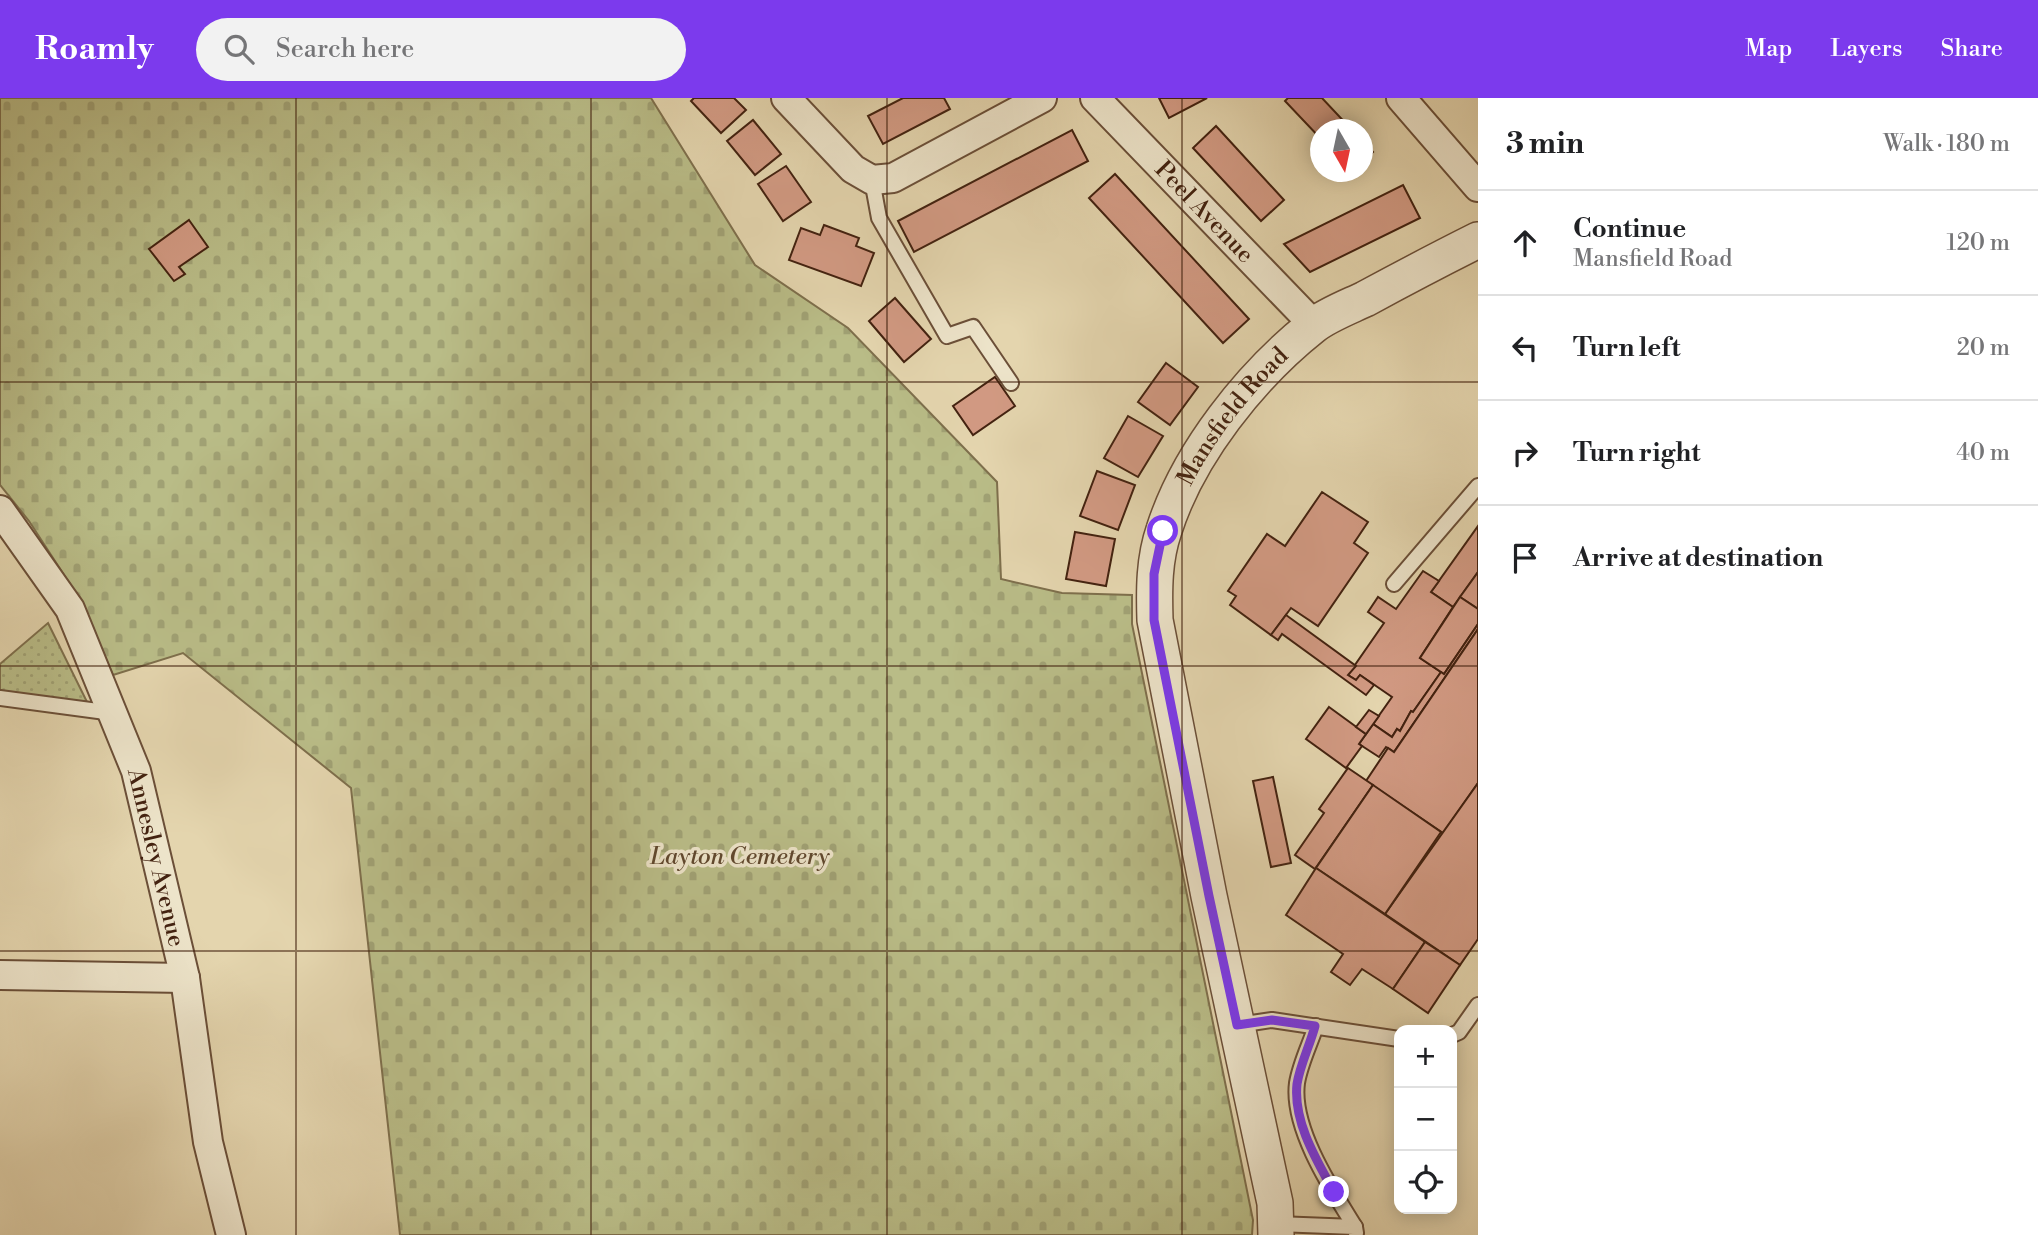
<!DOCTYPE html>
<html lang="en">
<head>
<meta charset="utf-8">
<style>
	body { margin:0; font-family:"Libre Bodoni",serif; background:#f2f2f2; color:#202124 }
	.controls { position:absolute; right:21px; bottom:21px; display:grid; overflow:hidden; border-radius:14px; box-shadow:0 4px 18px #0003 }
	.controls button { width:63px; height:63px; display:grid; place-items:center; padding:0; border:0; border-bottom:2px solid #e0e0e0; background:#fff; color:#202124; font:35px sans-serif }
	.compass { position:absolute; left:1310px; top:21px; width:63px; height:63px; border-radius:50%; background:#fff; box-shadow:0 4px 18px #0003; rotate:171deg }
	.stop { position:absolute; width:21px; height:21px; margin:-16px; border:5px solid #7c3aed; border-radius:50%; background:#fff }
	.stop.end { background:#7c3aed; border-color:#fff; box-shadow:0 2px 7px #0008 }
	.list { margin:0; padding:0; list-style:none }
	h2 { display:flex; justify-content:space-between; align-items:center; height:91px; margin:0; padding:0 28px; font-size:30px }
	h2 small { font-size:23px; font-weight:400; color:#757577 }
	.list li { display:grid; grid-template-columns:46px 1fr auto; gap:21px; align-items:center; box-sizing:border-box; height:105px; padding:0 28px; border-top:2px solid #e0e0e0 }
	.list b { display:block; font-size:26px; white-space:nowrap }
	.list p { margin:0; font-size:23px; white-space:nowrap; color:#757577 }
	.list em { font-size:23px; font-style:normal; color:#757577 }
	.icon { flex:none; width:38px; height:38px; fill:none; stroke:currentColor; stroke-width:2; stroke-linecap:round; stroke-linejoin:round }
	.map { position:relative; flex:none; width:1478px; height:1137px; overflow:hidden }
	header { display:flex; align-items:center; gap:42px; box-sizing:border-box; height:98px; padding:0 35px; background:#7c3aed; color:#fff }
	header strong { font-size:33px }
	nav { display:flex; gap:38px; margin-inline-start:auto; font-size:24px }
	.search { width:490px; height:63px; background:#f2f2f2; display:flex; align-items:center; gap:18px; box-sizing:border-box; padding:0 24px; border-radius:38px; color:#757577; font-size:26px }
	main { display:flex }
	aside { flex:1; background:#fff }
	.map>svg:first-child { display:block }
</style>
</head>
<body>
<header>
<strong>Roamly</strong>
<div class="search"><svg class="icon" aria-label="search" viewBox="0 0 24 24"><circle cx="10" cy="10" r="6"/><path d="M15 15l6 6"/></svg>Search here</div>
<nav><a>Map</a><a>Layers</a><a>Share</a></nav>
</header>
<main>
<div class="map">
<svg width="1478" height="1137" viewBox="0 0 1478 1137">
	<defs>
		<pattern id="grass-dots" width="8" height="8" patternUnits="userSpaceOnUse" patternTransform="scale(1.75)"><rect width="8" height="8" fill="#b9bc87"/><path d="M2 2h.1M6 6h.1" fill="none" stroke="#a0a174" stroke-width="1.8" stroke-linecap="round"/></pattern>
		<pattern id="cemetery-stones" width="16" height="16" patternUnits="userSpaceOnUse" patternTransform="scale(1.75)"><rect width="16" height="16" fill="#b9bc87"/><path d="M2 7V4a2 2 0 0 1 4 0v3zM10 15v-3a2 2 0 0 1 4 0v3z" fill="#a0a174"/></pattern>
	</defs>
	<rect width="100%" height="100%" fill="#e4d5ae"/>
	<filter id="stains"><feTurbulence type="fractalNoise" baseFrequency=".00286" numOctaves="4"/><feColorMatrix values="0 0 0 0 .2 0 0 0 0 .09 0 0 0 0 .02 0 0 0 .5 -.17"/></filter>
	<radialGradient id="worn" r=".72"><stop offset=".6" stop-color="#630" stop-opacity="0"/><stop offset="1" stop-color="#630" stop-opacity=".3"/></radialGradient>
	<polygon fill="url(#grass-dots)" stroke="#7e6f4c" stroke-width="2" points="48,525 91,612 0,600 0,566"/>
	<polygon fill="url(#cemetery-stones)" stroke="#7e6f4c" stroke-width="2" points="0,0 651,0 755,167 848,230 997,384 1001,481 1062,495 1132,497 1132,526 1253,1122 1252,1137 400,1137 351,690 183,555 113,577 79,500 29,423 0,387"/>
	<g fill="#d29a83" stroke="#432210" stroke-width="2">
		<polygon points="694,0 734,0 746,12 721,35 691,3"/>
		<polygon points="903,0 944,0 950,11 883,46 868,18"/>
		<polygon points="1159,0 1207,0 1169,20"/>
		<polygon points="1288,0 1322,0 1352,32 1321,32 1321,41 1285,3"/>
		<polygon points="753,22 781,56 755,77 727,43"/>
		<polygon points="1216,28 1284,102 1261,123 1193,50"/>
		<polygon points="1072,32 1088,63 914,154 898,123"/>
		<polygon points="1363,43 1373,54 1363,65"/>
		<polygon points="786,68 811,104 783,123 758,86"/>
		<polygon points="1115,76 1249,221 1223,245 1089,100"/>
		<polygon points="1403,87 1420,120 1310,174 1284,146"/>
		<polygon points="189,122 208,149 179,169 185,176 174,183 149,151"/>
		<polygon points="824,127 859,140 856,148 874,155 861,188 789,162 801,130 820,137"/>
		<polygon points="895,200 931,241 904,264 869,223"/>
		<polygon points="1166,265 1198,289 1170,327 1138,304"/>
		<polygon points="995,279 1015,308 973,337 953,308"/>
		<polygon points="1128,318 1163,338 1138,379 1104,360"/>
		<polygon points="1097,373 1135,387 1118,432 1080,418"/>
		<polygon points="1322,394 1368,424 1354,445 1368,455 1318,528 1291,510 1271,537 1230,507 1236,498 1228,493 1267,436 1285,448"/>
		<polygon points="1478,428 1478,474 1453,509 1431,494"/>
		<polygon points="1075,434 1115,441 1106,488 1066,481"/>
		<polygon points="1423,473 1439,483 1431,494 1453,509 1420,560 1441,574 1413,614 1411,613 1400,633 1397,631 1392,639 1373,626 1392,599 1360,577 1356,582 1348,577 1384,525 1368,514 1378,499 1396,511"/>
		<polygon points="1478,474 1478,511 1460,499"/>
		<polygon points="1460,499 1478,511 1478,526 1444,576 1420,560"/>
		<polygon points="1286,517 1356,568 1348,577 1356,582 1360,577 1374,587 1366,597 1282,536 1278,542 1271,537"/>
		<polygon points="1478,526 1478,531 1394,654 1386,649 1379,659 1359,646 1373,626 1392,639 1397,631 1400,633 1411,613 1413,614 1441,574 1444,576"/>
		<polygon points="1478,531 1478,685 1443,735 1366,683 1388,650 1394,654"/>
		<polygon points="1329,609 1366,636 1359,646 1362,648 1346,670 1306,641"/>
		<polygon points="1369,612 1379,618 1366,636 1356,629"/>
		<polygon points="1348,670 1373,687 1315,771 1295,757 1324,715 1319,711"/>
		<polygon points="1273,679 1291,765 1271,769 1253,683"/>
		<polygon points="1478,685 1478,841 1460,867 1385,816"/>
		<polygon points="1373,687 1441,734 1385,816 1316,770"/>
		<polygon points="1316,770 1425,844 1393,891 1362,871 1350,887 1331,874 1343,856 1286,817"/>
		<polygon points="1425,844 1460,867 1428,915 1393,891"/>
	</g>
	<g fill="none" stroke-linecap="round" stroke-linejoin="round">
		<defs>
			<g id="service">
				<polyline points="872,82 879,120 947,238 973,229 1011,285"/>
				<polyline points="1394,486 1478,388"/>
				<polyline points="0,600 113,615"/>
				<polyline points="1238,927 1272,922 1399,941"/>
				<path d="M1316 928C1310 946 1300 966 1297 985 1291 1030 1332 1092 1355 1129"/>
				<polyline points="1452,937 1459,934 1478,907"/>
				<polyline points="1277,1126 1355,1129 1356,1135"/>
			</g>
			<g id="minor">
				<polyline points="786,0 853,71 872,82 893,80 1042,0"/>
				<path id="s1" d="M1095 0 1314 227"/>
				<polyline points="1401,0 1478,89"/>
				<path id="s2" d="M0 412 70 511 136 673 185 880 208 1044 231 1137"/>
				<polyline points="0,877 185,880"/>
			</g>
			<g id="tertiary">
				<path id="s3" d="M1276 1137 1275 1105 1209 798 1155 522C1154 491 1154 461 1164 432 1188 356 1251 277 1313 228 1327 217 1348 209 1365 201 1402 181 1440 161 1478 142"/>
			</g>
		</defs>
		<use href="#service" stroke="#6b4f38" stroke-width="18"/>
		<use href="#minor" stroke="#6b4f38" stroke-width="32"/>
		<use href="#tertiary" stroke="#6b4f38" stroke-width="38"/>
		<use href="#service" stroke="#ede4ca" stroke-width="14"/>
		<use href="#minor" stroke="#ede4ca" stroke-width="28"/>
		<use href="#tertiary" stroke="#ede4ca" stroke-width="35"/>
	</g>
	<g fill="none" stroke-linecap="round" stroke-linejoin="round">
		<path stroke="#7c3aed" stroke-width="9" d="M1163 433 1154 476V522L1209 798 1237 927 1272 922 1315 928C1310 947 1300 967 1297 986 1293 1024 1317 1063 1334 1094"/>
	</g>
	<path fill="none" stroke="#432210" stroke-width="2" stroke-opacity="0.55" d="M296 0V1137M591 0V1137M887 0V1137M1182 0V1137M0 284H1478M0 568H1478M0 853H1478"/>
	<g text-anchor="middle" stroke-width="7" stroke-linejoin="round" paint-order="stroke">
		<g font-size="24" fill="#432210" stroke="#ede4ca">
			<text dy="8" stroke="none"><textPath href="#s1" startOffset="158">Peel Avenue</textPath></text>
			<text dy="8" stroke="none"><textPath href="#s3" startOffset="852">Mansfield Road</textPath></text>
			<text dy="8" stroke="none"><textPath href="#s2" startOffset="385">Annesley Avenue</textPath></text>
		</g>
		<g font-size="24" font-style="italic" fill="#60482e" stroke="#ede4ca">
			<text x="740" y="766">Layton Cemetery</text>
		</g>
	</g>
	<rect width="100%" height="100%" filter="url(#stains)"/>
	<rect width="100%" height="100%" fill="url(#worn)"/>
</svg>
<div class="controls">
<button>+</button>
<button>−</button>
<button><svg class="icon" aria-label="locate" viewBox="0 0 24 24"><circle cx="12" cy="12" r="6"/><path d="M12 2v4M12 18v4M2 12h4M18 12h4"/></svg></button>
</div>
<svg class="compass" viewBox="-18 -18 36 36"><path d="M0-13l5 13h-10z" fill="#e53935"/><path d="M0 13l5-13h-10z" fill="#757577"/></svg>
<div class="stop" style="left:1163px;top:433px"></div>
<div class="stop end" style="left:1334px;top:1094px"></div>
</div>
<aside>
<h2>3 min<small>Walk · 180 m</small></h2>
<ul class="list">
<li><svg class="icon" aria-label="ahead" viewBox="0 0 24 24"><path d="M12 20V5M6 11l6-6 6 6"/></svg><div><b>Continue</b><p>Mansfield Road</p></div><em>120 m</em></li>
<li><svg class="icon" aria-label="left" viewBox="0 0 24 24"><path d="M17 20v-9H6M10 6l-5 5 5 5"/></svg><div><b>Turn left</b></div><em>20 m</em></li>
<li><svg class="icon" aria-label="right" viewBox="0 0 24 24"><path d="M7 20v-9h11M14 6l5 5-5 5"/></svg><div><b>Turn right</b></div><em>40 m</em></li>
<li><svg class="icon" aria-label="arrive" viewBox="0 0 24 24"><path d="M6 21V4h12l-3 4 3 4H6"/></svg><div><b>Arrive at destination</b></div></li>
</ul>
</aside>
</main>
</body>
</html>
